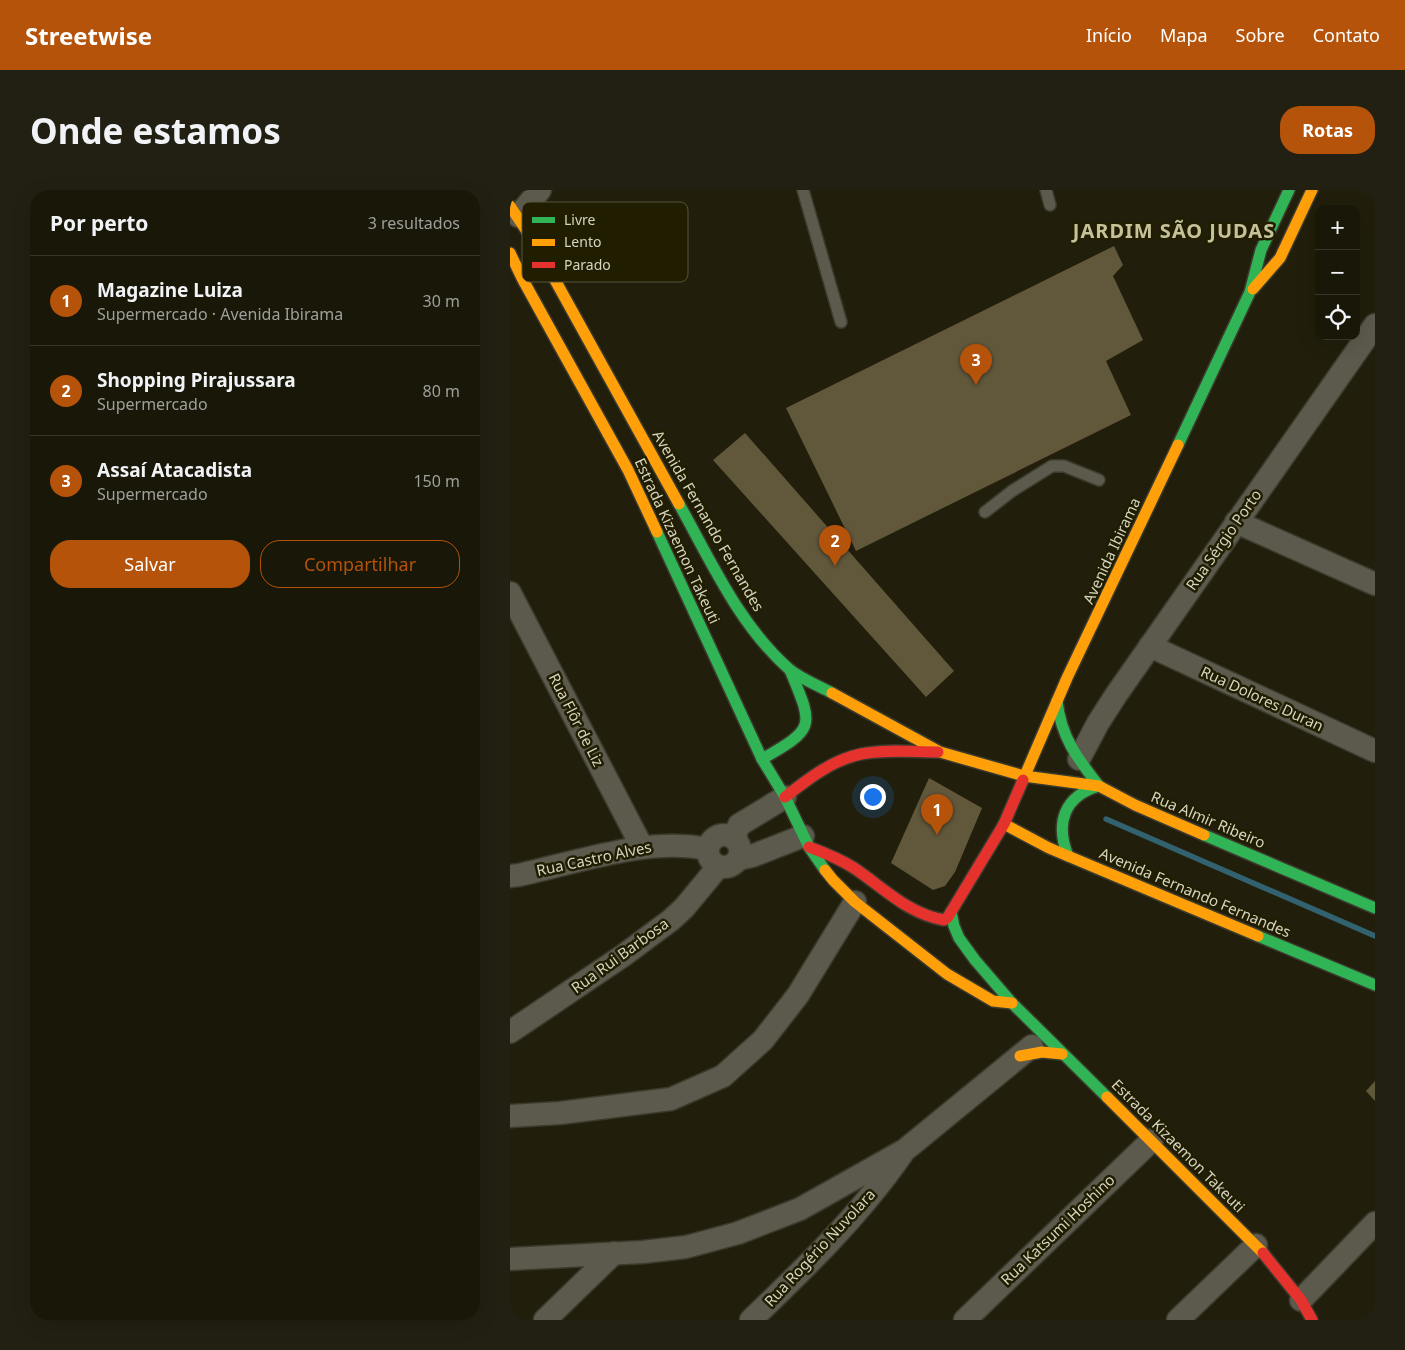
<!DOCTYPE html>
<html lang="pt">
<head>
<meta charset="utf-8">
<style>
	body { margin:0; font-family:"Noto Sans",sans-serif; background:#222012; color:#f1f3f6 }
	.controls { position:absolute; right:15px; top:15px; display:grid; overflow:hidden; border-radius:10px; box-shadow:0 5px 20px #0002 }
	.controls button { width:45px; height:45px; display:grid; place-items:center; padding:0; border:0; border-bottom:1px solid #373629; background:#191708; color:#f1f3f6; font:25px sans-serif }
	.you { position:absolute; left:362px; top:606px; width:18px; height:18px; margin:-12px; border:4px solid #fff; border-radius:50%; background:#1a73e8; box-shadow:0 0 0 8px #1a73e833 }
	.badge { display:grid; place-items:center; width:32px; height:32px; border-radius:50%; background:#b45309; color:#fff; font-size:16px; font-weight:700 }
	.pin { position:absolute; translate:-50% -41px; filter:drop-shadow(0 1px 2px #0008) }
	.pin::after { content:''; position:absolute; top:26px; width:18px; height:15px; background:inherit; clip-path:polygon(0 0,100% 0,50% 100%) }
	.list { margin:0; padding:0; list-style:none }
	h2 { display:flex; justify-content:space-between; align-items:center; height:65px; margin:0; padding:0 20px; font-size:21px }
	h2 small { font-size:16px; font-weight:400; color:#9f9f9c }
	.list li { display:grid; grid-template-columns:32px 1fr auto; gap:15px; align-items:center; box-sizing:border-box; height:90px; padding:0 20px; border-top:1px solid #373629 }
	.list b { display:block; font-size:19px; white-space:nowrap }
	.list p { margin:0; font-size:16px; white-space:nowrap; color:#9f9f9c }
	.list em { font-size:16px; font-style:normal; color:#9f9f9c }
	.actions { display:flex; gap:10px; padding:15px 20px }
	.actions a { flex:1; padding:11px 0; border:1px solid #b45309; border-radius:20px; text-align:center; font-size:18px; color:#b45309 }
	.actions .main { background:#b45309; color:#fff }
	.icon { flex:none; width:28px; height:28px; fill:none; stroke:currentColor; stroke-width:2; stroke-linecap:round; stroke-linejoin:round }
	.map { position:relative; flex:none; width:865px; height:1130px; overflow:hidden; border-radius:20px }
	header { display:flex; align-items:center; gap:30px; box-sizing:border-box; height:70px; padding:0 25px; background:#b45309; color:#fff }
	header strong { font-size:24px }
	nav { display:flex; gap:28px; margin-inline-start:auto; font-size:18px }
	.intro { display:flex; align-items:center; justify-content:space-between; box-sizing:border-box; height:120px; padding:0 30px }
	h1 { margin:0; font-size:35px }
	.button { padding:12px 22px; border-radius:20px; background:#b45309; color:#fff; font-size:18px; font-weight:700 }
	main { display:flex; gap:30px; padding:0 30px }
	aside { flex:1; background:#191708; border-radius:20px; box-shadow:0 5px 20px #0002 }
	.map>svg:first-child { display:block }
</style>
</head>
<body>
<header>
<strong>Streetwise</strong>
<nav><a>Início</a><a>Mapa</a><a>Sobre</a><a>Contato</a></nav>
</header>
<div class="intro"><h1>Onde estamos</h1><a class="button">Rotas</a></div>
<main>
<aside>
<h2>Por perto<small>3 resultados</small></h2>
<ul class="list">
<li><span class="badge">1</span><div><b>Magazine Luiza</b><p>Supermercado · Avenida Ibirama</p></div><em>30 m</em></li>
<li><span class="badge">2</span><div><b>Shopping Pirajussara</b><p>Supermercado</p></div><em>80 m</em></li>
<li><span class="badge">3</span><div><b>Assaí Atacadista</b><p>Supermercado</p></div><em>150 m</em></li>
</ul>
<div class="actions"><a class="main">Salvar</a><a>Compartilhar</a></div>
</aside>
<div class="map">
<svg width="865" height="1130" viewBox="0 0 865 1130">
	<rect width="100%" height="100%" fill="#211f0b"/>
	<g fill="none" stroke-linecap="round" stroke-linejoin="round">
		<polyline stroke="#326170" stroke-width="5.5" points="596,629 865,746"/>
	</g>
	<g fill="#61573b">
		<polygon points="604,56 613,75 603,86 633,150 596,171 621,225 346,361 276,218"/>
		<polygon points="235,243 444,481 416,507 203,270"/>
		<polygon points="419,588 472,618 445,682 435,696 423,700 381,673"/>
		<polygon points="865,891 865,911 856,901"/>
	</g>
	<g fill="none" stroke-linecap="round" stroke-linejoin="round">
		<defs>
			<g id="lane">
				<polyline points="293,0 331,132"/>
				<polyline points="536,0 540,15"/>
				<polyline points="475,322 502,301 542,276 554,276 589,290"/>
			</g>
			<g id="street">
				<polyline points="8,26 30,0"/>
				<polyline points="726,332 865,394"/>
				<polyline points="0,403 132,657"/>
				<polyline points="640,456 865,561"/>
				<polyline points="569,569 588,533 606,505 865,135"/>
				<circle cx="214" cy="661" r="16"/>
				<polyline points="224,648 229,635 275,607"/>
				<polyline points="228,669 242,666 293,646"/>
				<path d="M0 686 9 685C68 672 137 647 197 659"/>
				<polyline points="0,842 114,765 161,730 174,718 208,677"/>
				<polyline points="0,926 50,923 161,909 213,886 253,850 288,805 345,712"/>
				<polyline points="0,1069 133,1062 176,1057 228,1043 290,1019 395,960 522,856"/>
				<polyline points="791,1110 865,1033"/>
				<polyline points="35,1130 104,1063"/>
				<path d="M241 1130C295 1078 349 1026 392 964"/>
				<polyline points="455,1130 642,950"/>
				<polyline points="668,1130 746,1055"/>
			</g>
			<g id="fast">
				<polyline points="668,255 740,102 751,60 779,0"/>
				<path d="M169 314C201 371 229 435 279 479 291 489 309 496 322 503"/>
				<polyline points="147,342 252,569 275,607 299,657 315,680"/>
				<path d="M547 511C551 547 567 568 589 596 554 606 545 633 558 666"/>
				<path d="M252 569C307 538 303 536 280 480"/>
				<polyline points="694,645 865,718"/>
				<polyline points="441,722 444,736 449,748 465,770 502,813 597,907"/>
				<polyline points="748,746 865,795"/>
			</g>
			<g id="slow">
				<polyline points="0,16 24,52 169,314"/>
				<polyline points="0,63 13,90 118,280 147,342"/>
				<polyline points="743,99 770,68 802,0"/>
				<polyline points="322,503 430,562 514,586 589,596 625,615 694,645"/>
				<polyline points="513,590 557,488 668,255"/>
				<polyline points="494,634 539,658 748,746"/>
				<polyline points="315,680 323,690 345,712 437,784 483,811 502,813"/>
				<polyline points="510,866 532,862 552,864"/>
				<polyline points="597,907 753,1063"/>
			</g>
			<g id="jam">
				<path d="M275 607C298 589 322 570 351 564 376 559 403 562 428 562"/>
				<path d="M299 657C315 663 330 669 344 678 374 698 398 724 434 730L438 727 494 634 513 590"/>
				<polyline points="753,1063 791,1110 802,1130"/>
			</g>
		</defs>
		<use href="#lane" stroke="#3b3a2d" stroke-width="14"/>
		<use href="#street" stroke="#3b3a2d" stroke-width="25"/>
		<use href="#fast" stroke="#3b3a2d" stroke-width="14"/>
		<use href="#slow" stroke="#3b3a2d" stroke-width="14"/>
		<use href="#jam" stroke="#3b3a2d" stroke-width="14"/>
		<use href="#lane" stroke="#5b5a4c" stroke-width="11"/>
		<use href="#street" stroke="#5b5a4c" stroke-width="22"/>
		<use href="#fast" stroke="#30b455" stroke-width="11"/>
		<use href="#slow" stroke="#ff9f0a" stroke-width="11"/>
		<use href="#jam" stroke="#e5322d" stroke-width="11"/>
	</g>
	<g text-anchor="middle" stroke-width="5" stroke-linejoin="round" paint-order="stroke">
		<g font-size="15" fill="#d5d4c0" stroke="#211d00">
			<text transform="translate(198 331) rotate(60)" y="5">Avenida Fernando Fernandes</text>
			<text transform="translate(714 350) rotate(-55)" y="5">Rua Sérgio Porto</text>
			<text transform="translate(167 351) rotate(65)" y="5">Estrada Kizaemon Takeuti</text>
			<text transform="translate(602 361) rotate(-65)" y="5">Avenida Ibirama</text>
			<text transform="translate(752 509) rotate(25)" y="5">Rua Dolores Duran</text>
			<text transform="translate(66 530) rotate(63)" y="5">Rua Flôr de Liz</text>
			<text transform="translate(698 630) rotate(23)" y="5">Rua Almir Ribeiro</text>
			<text transform="translate(84 669) rotate(-12)" y="5">Rua Castro Alves</text>
			<text transform="translate(685 703) rotate(23)" y="5">Avenida Fernando Fernandes</text>
			<text transform="translate(110 766) rotate(-36)" y="5">Rua Rui Barbosa</text>
			<text transform="translate(668 956) rotate(45)" y="5">Estrada Kizaemon Takeuti</text>
			<text transform="translate(548 1040) rotate(-44)" y="5">Rua Katsumi Hoshino</text>
			<text transform="translate(310 1058) rotate(-47)" y="5">Rua Rogério Nuvolara</text>
		</g>
		<g font-size="20" font-weight="bold" letter-spacing="1" fill="#c5c29a" stroke="#211d00">
			<text x="664" y="48">JARDIM SÃO JUDAS</text>
		</g>
	</g>
	<rect x="12" y="12" width="166" height="80" rx="8" fill="#211d00" stroke="#57543a" stroke-width="1"/>
	<rect x="22" y="27" width="23" height="6" fill="#30b455"/>
	<rect x="22" y="49" width="23" height="7" fill="#ff9f0a"/>
	<rect x="22" y="72" width="23" height="6" fill="#e5322d"/>
	<g font-size="14" fill="#d5d4c0">
		<text x="54" y="35">Livre</text>
		<text x="54" y="57">Lento</text>
		<text x="54" y="80">Parado</text>
	</g>
</svg>
<div class="controls">
<button>+</button>
<button>−</button>
<button><svg class="icon" aria-label="locate" viewBox="0 0 24 24"><circle cx="12" cy="12" r="6"/><path d="M12 2v4M12 18v4M2 12h4M18 12h4"/></svg></button>
</div>
<div class="you"></div>
<div class="pin badge" style="left:427px;top:645px">1</div>
<div class="pin badge" style="left:325px;top:376px">2</div>
<div class="pin badge" style="left:466px;top:195px">3</div>
</div>
</main>
</body>
</html>
